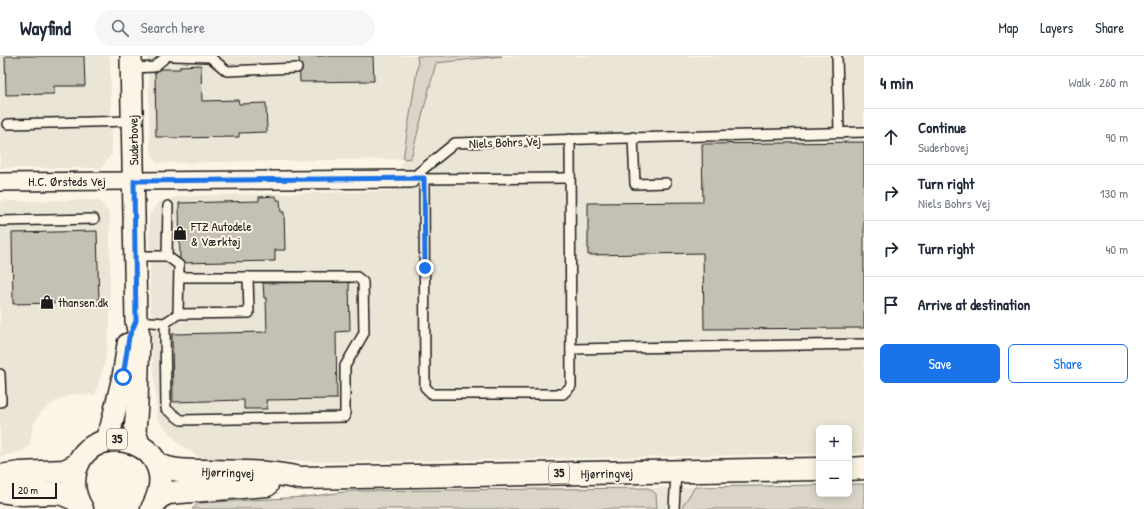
<!DOCTYPE html>
<html lang="en">
<head>
<meta charset="utf-8">
<style>
	body { margin:0; font-family:"Patrick Hand",sans-serif; background:#f6f6f7; color:#1f2937 }
	.controls { position:absolute; right:12px; bottom:12px; display:grid; overflow:hidden; border-radius:6px; box-shadow:0 2px 10px #0003 }
	.controls button { width:36px; height:36px; display:grid; place-items:center; padding:0; border:0; border-bottom:1px solid #e0e1e3; background:#fff; color:#1f2937; font:20px sans-serif }
	.scale { position:absolute; left:12px; bottom:10px; width:45px; box-sizing:border-box; padding-left:4px; border:2px solid #1c1c1c; border-top:0; font-size:11px; line-height:14px; white-space:nowrap; color:#1c1c1c; -webkit-text-stroke:3px #fcf5e5; paint-order:stroke }
	.stop { position:absolute; width:12px; height:12px; margin:-9px; border:3px solid #1a73e8; border-radius:50%; background:#fff }
	.stop.end { background:#1a73e8; border-color:#fff; box-shadow:0 1px 4px #0008 }
	.list { margin:0; padding:0; list-style:none }
	h2 { display:flex; justify-content:space-between; align-items:center; height:52px; margin:0; padding:0 16px; font-size:17px }
	h2 small { font-size:13px; font-weight:400; color:#747a83 }
	.list li { display:grid; grid-template-columns:26px 1fr auto; gap:12px; align-items:center; box-sizing:border-box; height:56px; padding:0 16px; border-top:1px solid #e0e1e3 }
	.list b { display:block; font-size:15px; white-space:nowrap }
	.list p { margin:0; font-size:13px; white-space:nowrap; color:#747a83 }
	.list em { font-size:13px; font-style:normal; color:#747a83 }
	.actions { display:flex; gap:8px; padding:12px 16px }
	.actions a { flex:1; padding:9px 0; border:1px solid #1a73e8; border-radius:6px; text-align:center; font-size:14px; color:#1a73e8 }
	.actions .main { background:#1a73e8; color:#fff }
	.icon { flex:none; width:22px; height:22px; fill:none; stroke:currentColor; stroke-width:2; stroke-linecap:round; stroke-linejoin:round }
	.map { position:relative; flex:none; width:864px; height:453px; overflow:hidden }
	header { display:flex; align-items:center; gap:24px; box-sizing:border-box; height:56px; padding:0 20px; background:#fff; border-bottom:1px solid #e0e1e3 }
	header strong { font-size:19px }
	nav { display:flex; gap:22px; margin-inline-start:auto; font-size:14px }
	.search { width:280px; height:36px; background:#f6f6f7; display:flex; align-items:center; gap:10px; box-sizing:border-box; padding:0 14px; border-radius:22px; color:#747a83; font-size:15px }
	main { display:flex }
	aside { flex:1; background:#fff }
	.map>svg:first-child { display:block }
</style>
</head>
<body>
<header>
<strong>Wayfind</strong>
<div class="search"><svg class="icon" aria-label="search" viewBox="0 0 24 24"><circle cx="10" cy="10" r="6"/><path d="M15 15l6 6"/></svg>Search here</div>
<nav><a>Map</a><a>Layers</a><a>Share</a></nav>
</header>
<main>
<div class="map">
<svg width="864" height="453" viewBox="0 0 864 453">
	<rect width="100%" height="100%" fill="#fcf5e5"/>
	<filter id="ink" filterUnits="userSpaceOnUse"><feTurbulence type="fractalNoise" baseFrequency=".025" numOctaves="2"/><feDisplacementMap in="SourceGraphic" scale="8" xChannelSelector="R" yChannelSelector="G"/><feConvolveMatrix kernelMatrix="1 2 1 2 8 2 1 2 1" color-interpolation-filters="sRGB"/></filter>
	<g filter="url(#ink)">
		<g fill="#ebe5d6">
			<polygon points="0,0 110,0 112,98 101,112 0,112"/>
			<polygon points="148,0 417,0 418,8 412,102 436,7 502,0 863,0 864,20 864,397 849,397 849,372 819,372 819,398 350,406 227,404 198,401 179,388 157,362 151,277 149,160 158,146 181,140 391,135 403,103 158,107 152,99 150,90"/>
			<polygon points="99,144 110,158 110,269 105,305 95,339 72,338 54,346 41,356 33,369 30,388 25,394 0,401 0,145"/>
			<polygon points="695,431 683,449 683,453 657,453 656,438 649,432"/>
		</g>
		<g fill="#dbd5c8" stroke="#7c7872">
			<polygon points="417,0 502,0 436,7 411,102 403,103 418,8"/>
			<polygon points="849,428 864,428 864,453 683,453 683,449 695,431 819,429 819,438 849,438"/>
			<polygon points="649,432 656,438 657,453 192,453 199,447 305,441 352,435"/>
		</g>
		<g fill="#c4c0b3" stroke="#1c1c1c">
			<polygon points="5,0 84,0 85,30 54,30 54,38 6,39"/>
			<polygon points="299,0 373,0 374,25 300,26"/>
			<polygon points="201,9 202,45 238,44 239,48 266,47 267,76 239,77 239,81 169,82 169,81 156,81 155,13 180,13 180,10"/>
			<polygon points="864,86 864,272 704,273 703,197 588,199 588,147 703,146 702,88"/>
			<polygon points="276,140 277,144 280,144 281,156 284,156 285,194 275,194 275,205 180,207 179,147 259,145 259,141"/>
			<polygon points="97,175 99,246 13,248 12,177"/>
			<polygon points="349,226 350,275 336,276 337,343 266,344 267,353 244,353 244,344 173,346 172,278 267,276 266,242 264,242 263,227"/>
		</g>
		<g fill="none" stroke-linecap="round" stroke-linejoin="round">
			<defs>
				<g id="service">
					<polyline points="172,0 210,1 227,15 297,12"/>
					<polyline points="837,0 839,76"/>
					<polyline points="131,12 154,11 167,0"/>
					<polyline points="8,68 132,65"/>
					<polyline points="633,81 635,128 666,127"/>
					<polyline points="424,122 425,331 432,338 563,338 571,330 570,83"/>
					<polyline points="411,123 455,87 587,83 864,76"/>
					<polyline points="419,123 570,122"/>
					<polyline points="168,150 167,200 179,209 178,258 165,267 166,353 181,364 345,361 345,310 364,277 363,226 357,221 179,221"/>
					<polyline points="0,165 94,163"/>
					<polyline points="135,200 167,200"/>
					<polyline points="178,258 249,257 248,221"/>
					<polyline points="136,265 165,267"/>
					<polyline points="571,293 864,288"/>
					<polyline points="0,318 1,346"/>
					<polyline points="674,453 676,416"/>
				</g>
				<polyline id="minor" points="0,126 411,123"/>
				<g id="tertiary">
					<polyline points="131,0 136,265 139,279 137,348 135,376 140,390"/>
					<polyline points="105,385 111,371 123,321 128,288"/>
				</g>
				<g id="primary">
					<path d="M157 408C173 416 192 415 211 415 240 416 270 415 299 422L819 413"/>
					<polyline points="849,413 864,412"/>
					<polyline points="0,420 20,417 64,415 77,409"/>
					<polyline points="0,435 22,438 60,437 77,444"/>
					<polyline points="158,442 168,437 267,429"/>
					<path d="M82 453C74 440 72 427 76 413 93 358 189 387 152 453"/>
				</g>
			</defs>
			<use href="#service" stroke="#1c1c1c" stroke-width="12"/>
			<use href="#minor" stroke="#1c1c1c" stroke-width="20"/>
			<use href="#tertiary" stroke="#1c1c1c" stroke-width="24"/>
			<use href="#primary" stroke="#1c1c1c" stroke-width="25"/>
			<use href="#service" stroke="#fcf5e5" stroke-width="9"/>
			<use href="#minor" stroke="#fcf5e5" stroke-width="17"/>
			<use href="#tertiary" stroke="#fcf5e5" stroke-width="21"/>
			<use href="#primary" stroke="#fcf5e5" stroke-width="22"/>
		</g>
	</g>
	<g fill="none" stroke-linecap="round" stroke-linejoin="round" filter="url(#ink)">
		<polyline stroke="#1a73e8" stroke-width="5" points="123,321 129,281 136,265 134,125 424,122 425,212"/>
	</g>
	<defs>
		<symbol id="shop-bare" viewBox="-9 -9 18 18"><path d="M-5-2.5h2.3a2.7 3.5 0 0 1 5.4 0H5L5.5 6h-11ZM-1.5-2.5h3a1.5 2.3 0 0 0-3 0Z" fill="#1c1c1c" stroke="#fcf5e5" stroke-width="2.5" paint-order="stroke"/></symbol>
	</defs>
	<g fill-rule="evenodd">
		<use href="#shop-bare" x="170" y="167" width="20" height="20"/>
		<use href="#shop-bare" x="37" y="236" width="20" height="20"/>
	</g>
	<g text-anchor="middle" stroke-width="4" stroke-linejoin="round" paint-order="stroke">
		<g fill="#fcf5e5" stroke="#5f5d58" stroke-width="1">
			<rect x="107" y="373" width="20" height="20" rx="3"/>
			<rect x="549" y="407" width="20" height="20" rx="3"/>
		</g>
		<g font-size="12" font-weight="bold" fill="#1c1c1c">
			<text x="117" y="387">35</text>
			<text x="559" y="421">35</text>
		</g>
		<g font-size="13" fill="#1c1c1c" stroke="#fcf5e5">
			<text transform="translate(133 84) rotate(-91)" y="5">Suderbovej</text>
			<text transform="translate(505 86) rotate(-2)" y="5">Niels Bohrs Vej</text>
			<text x="67" y="130">H.C. Ørsteds Vej</text>
			<text transform="translate(228 416) rotate(2)" y="5">Hjørringvej</text>
			<text transform="translate(607 417) rotate(-1)" y="5">Hjørringvej</text>
		</g>
		<g font-size="13" fill="#1c1c1c" stroke="#fcf5e5" text-anchor="start">
			<text x="191" y="175">FTZ Autodele<tspan x="191" dy="15">&amp; Værktøj</tspan></text>
			<text x="58" y="251">thansen.dk</text>
		</g>
	</g>
</svg>
<div class="controls">
<button>+</button>
<button>−</button>
</div>
<div class="scale">20 m</div>
<div class="stop" style="left:123px;top:321px"></div>
<div class="stop end" style="left:425px;top:212px"></div>
</div>
<aside>
<h2>4 min<small>Walk · 260 m</small></h2>
<ul class="list">
<li><svg class="icon" aria-label="ahead" viewBox="0 0 24 24"><path d="M12 20V5M6 11l6-6 6 6"/></svg><div><b>Continue</b><p>Suderbovej</p></div><em>90 m</em></li>
<li><svg class="icon" aria-label="right" viewBox="0 0 24 24"><path d="M7 20v-9h11M14 6l5 5-5 5"/></svg><div><b>Turn right</b><p>Niels Bohrs Vej</p></div><em>130 m</em></li>
<li><svg class="icon" aria-label="right" viewBox="0 0 24 24"><path d="M7 20v-9h11M14 6l5 5-5 5"/></svg><div><b>Turn right</b></div><em>40 m</em></li>
<li><svg class="icon" aria-label="arrive" viewBox="0 0 24 24"><path d="M6 21V4h12l-3 4 3 4H6"/></svg><div><b>Arrive at destination</b></div></li>
</ul>
<div class="actions"><a class="main">Save</a><a>Share</a></div>
</aside>
</main>
</body>
</html>
